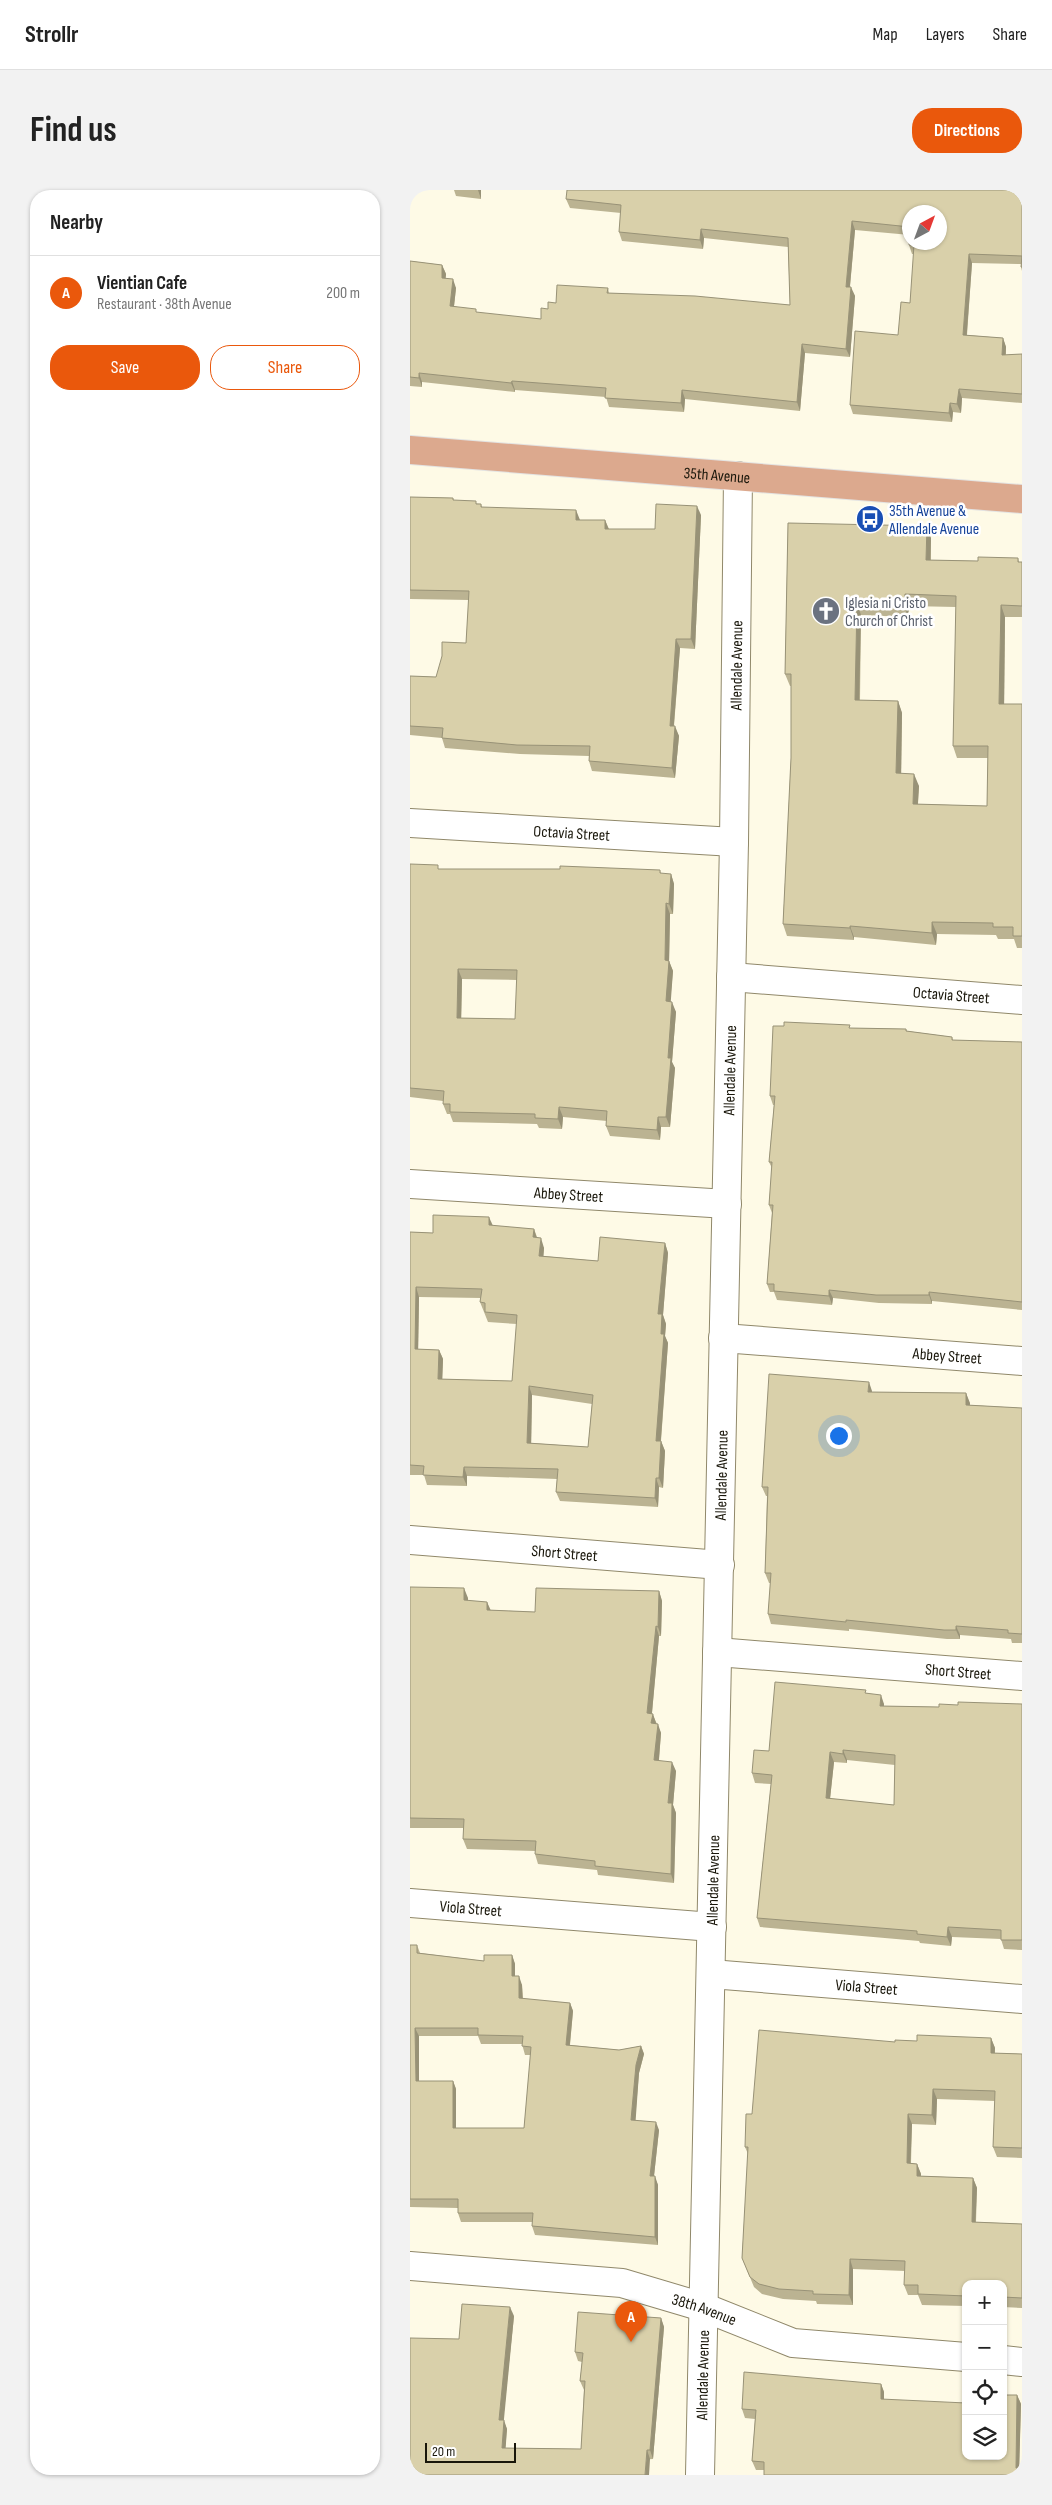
<!DOCTYPE html>
<html lang="en">
<head>
<meta charset="utf-8">
<style>
	body { margin:0; font-family:"Sofia Sans Condensed",sans-serif; background:#f2f2f2; color:#222 }
	.controls { position:absolute; right:15px; bottom:15px; display:grid; overflow:hidden; border-radius:10px; box-shadow:0 1px 4px #0004 }
	.controls button { width:45px; height:45px; display:grid; place-items:center; padding:0; border:0; border-bottom:1px solid #e0e0e0; background:#fff; color:#222; font:25px sans-serif }
	.compass { position:absolute; left:492px; top:15px; width:45px; height:45px; border-radius:50%; background:#fff; box-shadow:0 1px 4px #0004; rotate:41deg }
	.scale { position:absolute; left:15px; bottom:12px; width:91px; box-sizing:border-box; padding-left:5px; border:2px solid #19160a; border-top:0; font-size:14px; line-height:18px; white-space:nowrap; color:#19160a; -webkit-text-stroke:4px #fff; paint-order:stroke }
	.you { position:absolute; left:428px; top:1245px; width:18px; height:18px; margin:-12px; border:4px solid #fff; border-radius:50%; background:#1a73e8; box-shadow:0 0 0 8px #1a73e833 }
	.badge { display:grid; place-items:center; width:32px; height:32px; border-radius:50%; background:#ea580c; color:#fff; font-size:16px; font-weight:700 }
	.pin { position:absolute; translate:-50% -41px; filter:drop-shadow(0 1px 2px #0008) }
	.pin::after { content:''; position:absolute; top:26px; width:18px; height:15px; background:inherit; clip-path:polygon(0 0,100% 0,50% 100%) }
	.list { margin:0; padding:0; list-style:none }
	h2 { display:flex; justify-content:space-between; align-items:center; height:65px; margin:0; padding:0 20px; font-size:21px }
	h2 small { font-size:16px; font-weight:400; color:#767676 }
	.list li { display:grid; grid-template-columns:32px 1fr auto; gap:15px; align-items:center; box-sizing:border-box; height:75px; padding:0 20px; border-top:1px solid #e0e0e0 }
	.list b { display:block; font-size:19px; white-space:nowrap }
	.list p { margin:0; font-size:16px; white-space:nowrap; color:#767676 }
	.list em { font-size:16px; font-style:normal; color:#767676 }
	.actions { display:flex; gap:10px; padding:15px 20px }
	.actions a { flex:1; padding:11px 0; border:1px solid #ea580c; border-radius:20px; text-align:center; font-size:18px; color:#ea580c }
	.actions .main { background:#ea580c; color:#fff }
	.icon { flex:none; width:28px; height:28px; fill:none; stroke:currentColor; stroke-width:2; stroke-linecap:round; stroke-linejoin:round }
	.map { position:relative; flex:none; width:612px; height:2285px; overflow:hidden; border-radius:20px }
	header { display:flex; align-items:center; gap:30px; box-sizing:border-box; height:70px; padding:0 25px; background:#fff; border-bottom:1px solid #e0e0e0 }
	header strong { font-size:24px }
	nav { display:flex; gap:28px; margin-inline-start:auto; font-size:18px }
	.intro { display:flex; align-items:center; justify-content:space-between; box-sizing:border-box; height:120px; padding:0 30px }
	h1 { margin:0; font-size:35px }
	.button { padding:12px 22px; border-radius:20px; background:#ea580c; color:#fff; font-size:18px; font-weight:700 }
	main { display:flex; gap:30px; padding:0 30px }
	aside { flex:1; background:#fff; border-radius:20px; box-shadow:0 1px 4px #0004 }
	.map>svg:first-child { display:block }
</style>
</head>
<body>
<header>
<strong>Strollr</strong>
<nav><a>Map</a><a>Layers</a><a>Share</a></nav>
</header>
<div class="intro"><h1>Find us</h1><a class="button">Directions</a></div>
<main>
<aside>
<h2>Nearby<small></small></h2>
<ul class="list">
<li><span class="badge">A</span><div><b>Vientian Cafe</b><p>Restaurant · 38th Avenue</p></div><em>200 m</em></li>
</ul>
<div class="actions"><a class="main">Save</a><a>Share</a></div>
</aside>
<div class="map">
<svg width="612" height="2285" viewBox="0 0 612 2285">
	<rect width="100%" height="100%" fill="#fefae6"/>
	<g fill="none" stroke-linecap="round" stroke-linejoin="round">
		<defs>
			<g id="minor">
				<path id="s1" d="M0 633 324 652"/>
				<path id="s2" d="M321 787 612 810"/>
				<path id="s3" d="M0 994 317 1014"/>
				<path id="s4" d="M313 1148 612 1171"/>
				<path id="s5" d="M0 1350 310 1375"/>
				<path id="s6" d="M307 1462 612 1486"/>
				<path id="s7" d="M0 1713 302 1737"/>
				<path id="s8" d="M301 1784 612 1809"/>
				<path id="s9" d="M0 2076 212 2093 293 2117 383 2153 556 2167"/>
				<polyline points="593,2170 612,2172"/>
				<path id="s10" d="M290 2285 324 652 328 286"/>
			</g>
			<g id="major">
				<path id="s11" d="M0 260 612 309"/>
			</g>
		</defs>
		<use href="#minor" stroke="#90886a" stroke-width="30"/>
		<use href="#major" stroke="#e3e3e2" stroke-width="30"/>
		<use href="#minor" stroke="#fff" stroke-width="28"/>
		<use href="#major" stroke="#dca98e" stroke-width="28"/>
	</g>
	<g fill="#bbb392" fill-rule="evenodd">
		<polygon points="44,0 71,0 71,9 46,6"/>
		<polygon points="612,0 612,81 611,77 611,74 562,73 557,145 593,148 596,157 596,165 612,164 612,213 552,208 551,223 543,222 542,232 443,224 440,215 488,145 500,113 504,64 502,64 499,55 530,52 500,22 500,45 445,40 440,97 445,106 440,167 395,163 390,221 275,209 274,222 199,217 196,207 105,200 105,202 12,192 12,197 0,196 0,71 32,75 36,84 35,89 46,98 44,116 67,123 131,129 138,119 146,113 198,98 199,103 380,115 378,57 294,48 293,59 212,51 209,42 211,23 160,18 156,9"/>
		<polygon points="0,307 43,308 44,311 71,314 72,317 170,330 195,330 199,339 245,339 291,325 285,459 270,458 264,536 269,546 265,588 182,581 179,571 179,566 110,564 35,558 32,548 0,545 0,486 26,487 56,453 59,410 0,409"/>
		<path d="M378 333 521 348V370L568 371 608 368 609 372H612V427H595L594 514H612V758H607L604 749H588L586 745 527 744 526 755 444 747V750L377 746 373 734 381 568V496H380L375 484ZM499 416 546 417 543 556 547 568H578L577 616 508 614 509 596 491 584 492 523 488 511 450 510 451 425 498 427Z"/>
		<path d="M0 674 29 679 250 680 251 684H261L264 694 263 724H260L259 771 263 781 260 812 266 822 262 872 265 878 260 937H251L250 950 200 946 196 936 197 931 153 927 152 939 129 938 127 934 43 932 40 924H37L33 914V911L0 907ZM52 789 107 790 105 829 51 828Z"/>
		<polygon points="441,838 496,839 497,841 542,847 543,850 612,852 612,1120 522,1111 522,1114 469,1113 423,1108 422,1115 367,1110 364,1102 360,1102 357,1094 362,1023 359,1015 362,978 359,972 364,915 363,915 360,906"/>
		<path d="M83 1036 124 1039 127 1047 134 1058 133 1066 188 1071 255 1053 258 1063 253 1125 256 1134 255 1146 258 1153 251 1251 255 1261 253 1298 249 1297 248 1317 150 1311 146 1302 147 1289 57 1286V1296L17 1295 14 1285H0V1042L23 1043ZM9 1107 71 1108 70 1112 78 1132 107 1134 102 1191 32 1189 33 1169 29 1160 8 1159ZM122 1205 182 1214 178 1257 121 1253Z"/>
		<polygon points="462,1202 556,1203 560,1215 612,1218 612,1453 602,1453 601,1449 550,1445 550,1449 537,1449 439,1439 439,1441 361,1434 358,1424 361,1393 359,1393 355,1383 357,1306 356,1306 352,1297"/>
		<polygon points="0,1397 58,1408 58,1411 77,1412 80,1420 125,1422 249,1401 252,1411 251,1446 249,1446 242,1523 251,1543 249,1570 266,1581 263,1615 266,1623 264,1693 188,1685 187,1680 128,1674 125,1664 125,1661 57,1659 53,1649 54,1638 0,1638"/>
		<path d="M457 1503 474 1514V1516L529 1517 612 1514V1760L594 1759 591 1749 542 1747 541 1756 510 1753 509 1751 350 1737 347 1728 361 1594 345 1593 342 1583ZM437 1570 485 1575 484 1615 420 1609 424 1572 437 1573Z"/>
		<path d="M0 1755H7L10 1763 74 1771 102 1765 105 1774V1786L112 1795 113 1809 160 1813 163 1821 160 1855 209 1860 231 1856 234 1864 229 1883 225 1930 249 1940 244 1986 248 1995V2055L125 2045 122 2036 123 2032H51L48 2023V2018L0 2017ZM9 1846H68L71 1854H112L115 1865H121L114 1938H46V1899L43 1891H9Z"/>
		<polygon points="581,1848 585,1858 585,1863 612,1864 612,1968 587,1967 583,1957 585,1911 527,1909 526,1935 502,1934 501,1973 507,1974 511,1984 511,1986 563,1988 567,1998 566,2032 612,2034 612,2118 593,2117 593,2094 556,2094 556,2116 512,2115 508,2105 498,2105 494,2095 495,2081 443,2079 443,2115 407,2114 406,2111 373,2109 352,2104 344,2097 332,2068 338,1964 335,1957 342,1924 485,1852"/>
		<polygon points="104,2126 93,2230 97,2239 95,2258 171,2259 174,2200 170,2191 172,2172 168,2171 165,2162 251,2128 254,2137 243,2269 0,2285 49,2149"/>
		<polygon points="471,2194 474,2202 474,2209 556,2266 607,2205 611,2214 609,2278 354,2280 346,2280 342,2271 345,2229 335,2228 332,2219"/>
	</g>
	<g fill="#989277">
		<polygon points="68,0 71,0 71,9"/>
		<polygon points="442,31 445,40 439,106 436,97"/>
		<polygon points="291,39 294,48 293,59 290,50"/>
		<polygon points="559,64 562,73 556,154 553,145"/>
		<polygon points="32,75 36,84 35,97 32,88"/>
		<polygon points="43,89 46,98 43,125 40,116"/>
		<polygon points="441,97 445,106 440,167 436,159"/>
		<polygon points="593,148 596,157 595,174 592,165"/>
		<polygon points="392,154 395,163 390,221 387,212"/>
		<polygon points="9,183 12,192 12,197 9,188"/>
		<polygon points="102,191 105,200 105,202 101,193"/>
		<polygon points="549,199 552,208 551,223 547,214"/>
		<polygon points="272,200 275,209 274,222 271,213"/>
		<polygon points="540,213 543,222 542,232 539,223"/>
		<polygon points="287,316 291,325 285,459 281,449"/>
		<polygon points="166,320 170,330 166,330"/>
		<polygon points="195,330 199,340 195,339"/>
		<polygon points="517,336 521,348 520,381 516,370"/>
		<polygon points="495,404 499,416 498,427 494,415"/>
		<polygon points="447,413 451,425 449,521 445,510"/>
		<polygon points="591,415 595,427 594,526 589,514"/>
		<polygon points="266,449 270,458 263,545 260,536"/>
		<polygon points="488,511 492,523 491,595 486,583"/>
		<polygon points="265,536 269,546 265,588 262,578"/>
		<polygon points="504,584 509,596 507,626 503,614"/>
		<polygon points="261,684 264,694 263,724 259,714"/>
		<polygon points="256,713 260,724 259,775 259,771 263,781 260,822 256,811 255,770"/>
		<polygon points="522,732 527,744 526,755 522,743"/>
		<polygon points="440,736 444,747 444,750 440,738"/>
		<polygon points="48,779 52,789 51,838 47,828"/>
		<polygon points="262,812 266,822 262,872 265,878 260,937 256,927 258,868"/>
		<polygon points="149,917 153,927 152,939 148,929"/>
		<polygon points="248,927 251,937 250,950 247,940"/>
		<polygon points="79,1027 83,1036 79,1035"/>
		<polygon points="124,1039 127,1049 123,1047"/>
		<polygon points="131,1048 134,1058 133,1075 129,1066"/>
		<polygon points="255,1053 258,1063 253,1125 256,1134 255,1146 258,1153 250,1261 246,1251 251,1144 248,1124"/>
		<polygon points="6,1097 9,1107 8,1169 5,1159"/>
		<polygon points="419,1100 423,1108 422,1115 419,1106"/>
		<polygon points="519,1102 522,1111 522,1114 519,1105"/>
		<polygon points="29,1160 33,1169 32,1198 28,1189"/>
		<polygon points="459,1192 462,1201 461,1211 458,1202"/>
		<polygon points="119,1196 122,1205 121,1263 117,1253"/>
		<polygon points="556,1203 560,1213 559,1224 556,1215"/>
		<polygon points="251,1251 255,1261 253,1298 249,1288"/>
		<polygon points="54,1277 57,1286 57,1296 53,1287"/>
		<polygon points="246,1288 249,1297 248,1317 245,1308"/>
		<polygon points="54,1398 58,1408 58,1420 54,1410"/>
		<polygon points="249,1401 252,1411 251,1446 248,1437"/>
		<polygon points="77,1412 81,1421 77,1420"/>
		<polygon points="246,1436 249,1446 241,1533 237,1523"/>
		<polygon points="546,1436 550,1445 550,1449 546,1440"/>
		<polygon points="471,1505 474,1514 473,1525 470,1516"/>
		<polygon points="243,1524 246,1533 245,1543 241,1533"/>
		<polygon points="248,1534 251,1543 248,1580 244,1570"/>
		<polygon points="433,1560 437,1570 437,1573 433,1564"/>
		<polygon points="420,1562 424,1572 419,1618 416,1608"/>
		<polygon points="262,1572 266,1581 263,1615 266,1623 264,1693 261,1684 258,1613"/>
		<polygon points="538,1737 542,1747 541,1756 537,1747"/>
		<polygon points="102,1765 105,1774 105,1795 102,1786"/>
		<polygon points="109,1786 112,1795 113,1817 109,1808"/>
		<polygon points="160,1813 163,1821 159,1863 156,1855"/>
		<polygon points="5,1838 9,1846 9,1899 6,1891"/>
		<polygon points="581,1848 585,1858 584,1873 581,1863"/>
		<polygon points="231,1856 234,1864 229,1883 225,1939 221,1930 226,1875"/>
		<polygon points="43,1891 46,1899 46,1947 43,1938"/>
		<polygon points="523,1899 527,1909 526,1935 522,1925"/>
		<polygon points="498,1924 502,1934 500,1983 497,1973"/>
		<polygon points="246,1932 249,1940 243,1995 240,1986"/>
		<polygon points="507,1974 511,1984 510,1996 507,1986"/>
		<polygon points="245,1986 248,1995 248,2055 245,2047"/>
		<polygon points="563,1988 567,1998 565,2042 562,2032"/>
		<polygon points="440,2069 443,2079 443,2115 439,2105"/>
		<polygon points="100,2117 104,2126 93,2239 89,2230"/>
		<polygon points="251,2128 254,2137 243,2269 240,2260"/>
		<polygon points="471,2194 474,2202 474,2218 471,2209"/>
		<polygon points="607,2205 611,2214 609,2285 606,2278"/>
		<polygon points="94,2230 97,2239 95,2267 92,2258"/>
		<polygon points="237,2260 240,2269 239,2285 235,2285"/>
	</g>
	<g fill="#d9d0aa" stroke="#989277" fill-rule="evenodd">
		<polygon points="157,0 612,0 612,77 611,77 612,66 559,64 553,145 593,148 592,165 612,164 612,204 549,199 547,214 540,213 539,223 440,215 445,141 488,145 491,112 500,113 504,55 499,55 500,48 500,52 530,52 530,22 500,22 500,37 442,31 436,97 441,97 436,159 392,154 387,212 272,200 271,213 195,208 196,198 102,191 101,193 9,183 9,188 0,187 0,71 32,75 32,88 43,89 40,116 66,119 66,122 131,129 131,118 138,119 138,112 146,113 147,95 198,98 197,103 285,106 380,115 378,48 291,39 290,50 209,42 211,15 156,9"/>
		<polygon points="0,307 43,308 43,310 66,311 66,314 71,314 71,317 166,320 166,330 195,330 195,339 245,339 246,314 287,316 281,449 266,449 260,536 265,536 262,578 179,571 180,556 107,555 32,548 33,538 0,536 0,486 26,487 32,466 32,452 56,453 59,401 0,400"/>
		<path d="M378 333 517 336 516 370 568 371V367L608 368V372H612V416L591 415 589 514H612V746H603V737H583V733L522 732V743L440 736V738L373 734 381 568V484H375ZM495 404 546 406 543 556H578L577 616 503 614 504 584 486 583 488 511 445 510 447 413 494 415Z"/>
		<path d="M0 674 28 675V679H150V676L250 680V683L261 684 259 714 256 713 255 770 259 771 256 811 262 812 258 868H261L256 927H248L247 940 196 936 197 921 149 917 148 929 125 928V924L40 922V914H33L34 901 0 898ZM48 779 107 780 105 829 47 828Z"/>
		<polygon points="374,832 440,835 439,838 496,839 496,841 542,847 542,850 612,852 612,1112 519,1102 519,1105 466,1105 419,1100 419,1106 364,1101 364,1094 357,1094 363,1015 359,1015 362,972 359,972 365,906 360,906 363,836 374,836"/>
		<path d="M23 1025 79 1027V1035L124 1039 123 1047 131 1048 129 1066 188 1071 190 1047 255 1053 248 1124H252L251 1144H254L246 1251H251L249 1288H246L245 1308 146 1302 148 1279 54 1277 53 1287 13 1285 14 1276 0 1275V1042L23 1043ZM6 1097 72 1099 70 1112 75 1113V1122L107 1125 102 1191 28 1189 29 1160 5 1159ZM119 1196 183 1205 178 1257 117 1253Z"/>
		<polygon points="359,1184 459,1192 458,1202 556,1203 556,1215 612,1218 612,1444 598,1443 598,1440 546,1436 546,1440 534,1440 436,1430 436,1432 358,1424 361,1383 355,1383 358,1297 352,1297"/>
		<polygon points="0,1397 54,1398 54,1410 77,1412 77,1420 125,1422 126,1398 249,1401 248,1437 246,1436 237,1523 243,1524 241,1533 248,1534 244,1570 262,1572 258,1613 262,1613 261,1684 185,1676 185,1671 125,1664 126,1651 53,1649 54,1629 0,1628"/>
		<path d="M365 1492 456 1500 455 1503 471 1505 470 1516 529 1517V1514L548 1515V1512L612 1514V1750H591V1740L538 1737 537 1747 507 1744V1741L347 1728 362 1585 342 1583 344 1560 359 1561ZM433 1560 485 1565 484 1615 416 1608 420 1562 433 1564Z"/>
		<path d="M0 1755H7V1763L74 1771V1765H102V1786H109V1808L160 1813 156 1855 209 1860 231 1856 226 1875 221 1930 246 1932 240 1986H245V2047L122 2036 123 2023H48V2009H0ZM5 1838H68V1845L113 1846 112 1856 121 1857 114 1938H43V1891H6Z"/>
		<polygon points="349,1840 485,1852 485,1850 507,1851 507,1845 581,1848 581,1863 612,1864 612,1958 583,1957 585,1901 523,1899 522,1925 498,1924 497,1973 507,1974 507,1986 563,1988 562,2032 612,2034 612,2108 593,2107 593,2094 556,2094 556,2106 508,2104 508,2095 494,2095 495,2071 440,2069 439,2105 403,2104 403,2101 369,2099 349,2094 340,2087 332,2068 338,1957 335,1957 336,1924 342,1924"/>
		<polygon points="52,2114 100,2117 89,2230 94,2230 92,2258 171,2259 175,2191 170,2191 173,2163 165,2162 168,2122 251,2128 240,2260 237,2260 235,2285 0,2285 0,2148 49,2149"/>
		<polygon points="334,2182 471,2194 471,2209 556,2213 556,2266 593,2266 593,2205 607,2205 606,2278 612,2278 612,2285 354,2285 354,2272 342,2271 346,2220 332,2219"/>
	</g>
	<defs>
		<symbol id="bus-disc" viewBox="-11 -11 22 22"><circle r="9.5" fill="#1a4fb4" stroke="#fff"/><path d="M-5-6H5V4H4V6H2V4H-2V6H-4V4H-5ZM-3.5-4V0h7V-4ZM-3.5 1.2v1.5H-2V1.2ZM2 1.2v1.5H3.5V1.2Z" fill="#fff"/></symbol>
		<symbol id="church-disc" viewBox="-11 -11 22 22"><circle r="9.5" fill="#6b7280" stroke="#fff"/><path d="M-1.2-6h2.4v3.5h3.3v2.4h-3.3V6h-2.4V-.1h-3.3v-2.4h3.3Z" fill="#fff"/></symbol>
	</defs>
	<g fill-rule="evenodd">
		<use href="#bus-disc" x="444" y="313" width="32" height="32"/>
		<use href="#church-disc" x="400" y="405" width="32" height="32"/>
	</g>
	<g text-anchor="middle" stroke-width="5" stroke-linejoin="round" paint-order="stroke">
		<g font-size="16" fill="#19160a" stroke="#fff">
			<text dy="6" stroke="none"><textPath href="#s11" startOffset="308">35th Avenue</textPath></text>
			<text dy="6" stroke="none"><textPath href="#s10" startOffset="1810">Allendale Avenue</textPath></text>
			<text dy="6" stroke="none"><textPath href="#s1" startOffset="162">Octavia Street</textPath></text>
			<text dy="6" stroke="none"><textPath href="#s2" startOffset="221">Octavia Street</textPath></text>
			<text dy="6" stroke="none"><textPath href="#s10" startOffset="1405">Allendale Avenue</textPath></text>
			<text dy="6" stroke="none"><textPath href="#s3" startOffset="159">Abbey Street</textPath></text>
			<text dy="6" stroke="none"><textPath href="#s4" startOffset="225">Abbey Street</textPath></text>
			<text dy="6" stroke="none"><textPath href="#s10" startOffset="1000">Allendale Avenue</textPath></text>
			<text dy="6" stroke="none"><textPath href="#s5" startOffset="155">Short Street</textPath></text>
			<text dy="6" stroke="none"><textPath href="#s6" startOffset="242">Short Street</textPath></text>
			<text dy="6" stroke="none"><textPath href="#s10" startOffset="595">Allendale Avenue</textPath></text>
			<text dy="6" stroke="none"><textPath href="#s7" startOffset="61">Viola Street</textPath></text>
			<text dy="6" stroke="none"><textPath href="#s8" startOffset="156">Viola Street</textPath></text>
			<text dy="6" stroke="none"><textPath href="#s9" startOffset="299">38th Avenue</textPath></text>
			<text dy="6" stroke="none"><textPath href="#s10" startOffset="100">Allendale Avenue</textPath></text>
		</g>
		<g font-size="16" fill="#164399" stroke="#fff" text-anchor="start">
			<text x="479" y="326">35th Avenue &amp;<tspan x="479" dy="18">Allendale Avenue</tspan></text>
		</g>
		<g font-size="16" fill="#5b616d" stroke="#fff" text-anchor="start">
			<text x="435" y="418">Iglesia ni Cristo<tspan x="435" dy="18">Church of Christ</tspan></text>
		</g>
	</g>
</svg>
<div class="controls">
<button>+</button>
<button>−</button>
<button><svg class="icon" aria-label="locate" viewBox="0 0 24 24"><circle cx="12" cy="12" r="6"/><path d="M12 2v4M12 18v4M2 12h4M18 12h4"/></svg></button>
<button><svg class="icon" aria-label="layers" viewBox="0 0 24 24"><path d="M12 4l9 5-9 5-9-5zM3 14l9 5 9-5"/></svg></button>
</div>
<svg class="compass" viewBox="-18 -18 36 36"><path d="M0-13l5 13h-10z" fill="#e53935"/><path d="M0 13l5-13h-10z" fill="#767676"/></svg>
<div class="scale">20 m</div>
<div class="you"></div>
<div class="pin badge" style="left:221px;top:2152px">A</div>
</div>
</main>
</body>
</html>
